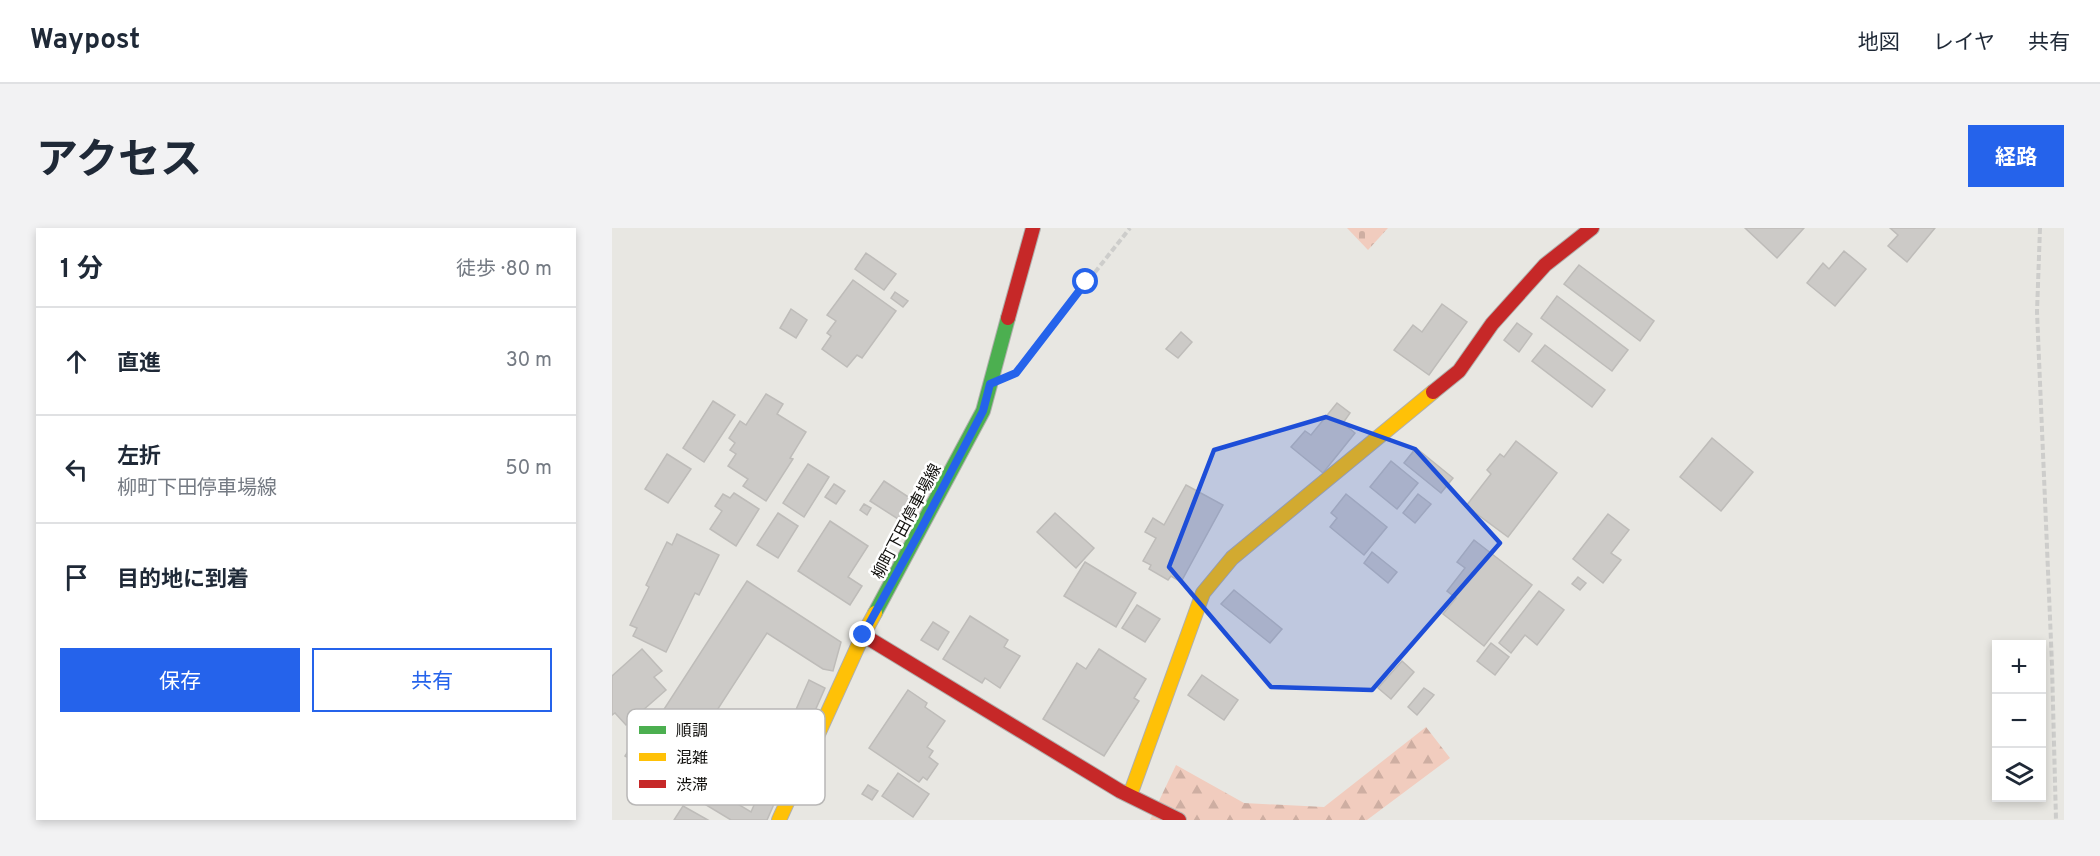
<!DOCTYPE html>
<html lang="ja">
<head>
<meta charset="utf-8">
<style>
	body { margin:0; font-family:Overpass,"Noto Sans JP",sans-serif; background:#f2f2f3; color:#1f2937 }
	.controls { position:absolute; right:18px; bottom:18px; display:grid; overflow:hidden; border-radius:0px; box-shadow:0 3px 9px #0003 }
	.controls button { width:54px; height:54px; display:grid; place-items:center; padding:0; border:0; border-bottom:2px solid #e0e1e3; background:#fff; color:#1f2937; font:30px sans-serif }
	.stop { position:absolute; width:18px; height:18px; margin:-14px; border:4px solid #2563eb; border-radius:50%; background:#fff }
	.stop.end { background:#2563eb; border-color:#fff; box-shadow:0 2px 6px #0008 }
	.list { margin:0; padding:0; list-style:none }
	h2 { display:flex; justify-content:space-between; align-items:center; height:78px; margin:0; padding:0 24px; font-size:26px }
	h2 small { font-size:20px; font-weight:400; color:#747a83 }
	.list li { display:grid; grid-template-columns:39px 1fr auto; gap:18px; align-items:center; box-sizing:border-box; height:108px; padding:0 24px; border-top:2px solid #e0e1e3 }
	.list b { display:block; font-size:22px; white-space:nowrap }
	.list p { margin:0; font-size:20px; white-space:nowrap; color:#747a83 }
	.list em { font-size:20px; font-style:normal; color:#747a83 }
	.actions { display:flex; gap:12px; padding:18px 24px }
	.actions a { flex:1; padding:14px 0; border:2px solid #2563eb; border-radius:0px; text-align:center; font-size:21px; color:#2563eb }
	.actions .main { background:#2563eb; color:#fff }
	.icon { flex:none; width:33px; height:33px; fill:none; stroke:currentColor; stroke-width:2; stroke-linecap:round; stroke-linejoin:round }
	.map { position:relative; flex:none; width:1452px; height:592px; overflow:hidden; border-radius:0px }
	header { display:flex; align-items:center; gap:36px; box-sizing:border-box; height:84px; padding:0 30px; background:#fff; border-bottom:2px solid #e0e1e3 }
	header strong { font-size:28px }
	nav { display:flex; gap:33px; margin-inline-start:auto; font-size:21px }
	.intro { display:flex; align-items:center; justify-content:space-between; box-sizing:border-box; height:144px; padding:0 36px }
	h1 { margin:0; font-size:42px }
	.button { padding:15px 27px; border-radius:0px; background:#2563eb; color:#fff; font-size:21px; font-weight:700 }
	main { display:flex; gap:36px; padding:0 36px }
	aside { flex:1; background:#fff; border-radius:0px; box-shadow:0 3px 9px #0003 }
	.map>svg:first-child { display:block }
</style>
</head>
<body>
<header>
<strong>Waypost</strong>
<nav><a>地図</a><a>レイヤ</a><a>共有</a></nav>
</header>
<div class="intro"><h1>アクセス</h1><a class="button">経路</a></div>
<main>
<aside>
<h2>1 分<small>徒歩 · 80 m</small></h2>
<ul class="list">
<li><svg class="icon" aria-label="ahead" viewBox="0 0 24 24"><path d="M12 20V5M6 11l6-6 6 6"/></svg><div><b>直進</b></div><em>30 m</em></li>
<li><svg class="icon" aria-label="left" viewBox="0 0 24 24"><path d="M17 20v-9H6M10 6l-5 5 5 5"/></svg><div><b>左折</b><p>柳町下田停車場線</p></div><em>50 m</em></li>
<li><svg class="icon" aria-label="arrive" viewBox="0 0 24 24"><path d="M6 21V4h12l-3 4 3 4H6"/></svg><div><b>目的地に到着</b></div></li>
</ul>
<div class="actions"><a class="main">保存</a><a>共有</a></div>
</aside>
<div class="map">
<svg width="1452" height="592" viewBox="0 0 1452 592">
	<defs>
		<pattern id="forest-firs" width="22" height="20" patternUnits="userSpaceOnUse" patternTransform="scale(1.5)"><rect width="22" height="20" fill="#f1ccbe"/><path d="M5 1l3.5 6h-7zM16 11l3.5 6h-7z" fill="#ceaea2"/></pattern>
		<pattern id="cemetery-stones" width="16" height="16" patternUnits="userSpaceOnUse" patternTransform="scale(1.5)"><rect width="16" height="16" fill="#f1ccbe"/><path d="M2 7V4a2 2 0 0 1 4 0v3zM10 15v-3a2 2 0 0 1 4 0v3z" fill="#ceaea2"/></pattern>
	</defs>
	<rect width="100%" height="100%" fill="#e8e7e2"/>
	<polygon fill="url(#forest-firs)" points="814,499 838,530 755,592 538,592 564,537 632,575 712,579"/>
	<polygon fill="url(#cemetery-stones)" points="735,0 776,0 756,22"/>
	<g fill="#cccac7" stroke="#bebcb9" stroke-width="1.5">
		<polygon points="1133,0 1192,0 1165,30"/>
		<polygon points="1278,0 1323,0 1295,34 1276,18 1286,7"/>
		<polygon points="1232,23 1254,41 1223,78 1195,55 1211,35 1217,41"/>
		<polygon points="254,25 284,46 272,62 243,41"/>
		<polygon points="967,37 1042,93 1028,113 952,56"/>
		<polygon points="241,52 284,83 250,130 245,127 235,139 210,121 219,108 215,105 224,93 215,87"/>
		<polygon points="283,64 296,73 291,79 279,70"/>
		<polygon points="945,68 1016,122 1000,143 929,90"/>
		<polygon points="830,76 855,94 817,147 782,122 801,97 810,104"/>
		<polygon points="179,81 195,92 184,110 168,100"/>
		<polygon points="905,95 920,106 907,124 892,112"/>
		<polygon points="569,104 580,114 566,130 554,121"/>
		<polygon points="933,117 993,162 980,179 920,133"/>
		<polygon points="154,166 171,176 165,186 194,204 178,230 181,231 154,273 131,258 136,251 116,238 124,226 118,222 123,215 117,210 128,193 134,197"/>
		<polygon points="101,173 123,187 92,234 71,220"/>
		<polygon points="725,175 738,185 731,195 743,205 711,245 679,219 693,203 699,207"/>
		<polygon points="1100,210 1141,244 1109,283 1068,249"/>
		<polygon points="904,213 945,245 896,309 854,278 879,246 875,242 888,226 892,229"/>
		<polygon points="804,220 841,250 829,265 792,235"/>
		<polygon points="55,226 79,241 56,275 33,261"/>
		<polygon points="779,233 806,255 785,281 758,259"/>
		<polygon points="196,236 217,249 192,289 171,275"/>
		<polygon points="272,253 298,270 286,291 258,273"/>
		<polygon points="222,256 233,263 224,276 213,269"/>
		<polygon points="574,257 611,277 569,354 559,348 556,352 537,341 539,337 531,333 544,310 533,304 541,290 552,297"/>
		<polygon points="122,265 147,281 124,318 98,301 110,283 103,278 111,266 118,270"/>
		<polygon points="734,266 775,299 752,327 718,299 725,290 719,285"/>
		<polygon points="806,266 819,276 803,295 791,285"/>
		<polygon points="252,276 259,280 255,287 248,282"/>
		<polygon points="166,285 186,298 166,330 145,317"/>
		<polygon points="443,285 482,320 464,340 425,304"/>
		<polygon points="996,286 1017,302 999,325 1009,332 991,355 961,331"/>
		<polygon points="218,293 256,318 236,349 250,358 238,377 186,343"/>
		<polygon points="65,306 107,327 87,367 83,365 54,424 21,408 25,400 18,397 37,359 34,357 55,314 60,317"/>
		<polygon points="862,312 920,357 872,418 831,386 844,370 835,363 853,340 845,334"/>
		<polygon points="760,324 785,344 776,355 752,335"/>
		<polygon points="473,334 524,365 504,399 452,368"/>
		<polygon points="966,349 974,355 968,362 960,356"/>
		<polygon points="135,353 229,414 221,443 211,441 155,405 67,541 139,584 197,452 213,460 155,592 119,592 13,528 32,499 38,503"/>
		<polygon points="622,362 670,401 658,415 609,376"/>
		<polygon points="927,363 952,382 925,417 913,407 899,425 887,415"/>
		<polygon points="525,377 548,391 533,414 510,400"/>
		<polygon points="358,388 396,412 392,419 408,428 388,460 373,450 370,455 331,431"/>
		<polygon points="321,394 337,404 326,422 309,412"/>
		<polygon points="879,415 897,429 883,447 865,433"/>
		<polygon points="30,421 50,443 42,449 54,462 14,497 3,485 0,487 0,448"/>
		<polygon points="487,421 534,451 522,470 527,473 492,528 431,491 465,435 474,441"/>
		<polygon points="790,433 802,444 779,471 766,460"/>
		<polygon points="590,447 626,472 612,492 576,467"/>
		<polygon points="812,460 822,467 805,487 796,479"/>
		<polygon points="296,462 315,475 313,479 333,493 315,519 321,523 317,529 326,536 315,552 311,549 307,554 257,520"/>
		<polygon points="286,545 317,566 301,589 270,568"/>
		<polygon points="256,557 266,563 260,572 250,566"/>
		<polygon points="71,578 96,592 62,592"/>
	</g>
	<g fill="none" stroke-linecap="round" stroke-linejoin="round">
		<defs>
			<polyline id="fast" points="263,385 371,183 396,90"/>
			<g id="slow">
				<polyline points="518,567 591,365 620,330 821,164"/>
				<polyline points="167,592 251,407 263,385"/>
			</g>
			<g id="jam">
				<polyline points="396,90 421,0"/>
				<polyline points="821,164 847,143 880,96 933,37 980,0"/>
				<polyline points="251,407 508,563 567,592"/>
			</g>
		</defs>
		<use href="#fast" stroke="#b0afac" stroke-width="16"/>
		<use href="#slow" stroke="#b0afac" stroke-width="16"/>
		<use href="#jam" stroke="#b0afac" stroke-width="16"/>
		<g stroke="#cdcdcb" stroke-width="4" stroke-dasharray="6 3" stroke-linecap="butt">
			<polyline points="1428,0 1425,84 1440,437 1444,592"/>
			<polyline points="427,115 518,0"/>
		</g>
		<use href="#fast" stroke="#4caf50" stroke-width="14"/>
		<use href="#slow" stroke="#ffc107" stroke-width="14"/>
		<use href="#jam" stroke="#c62828" stroke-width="14"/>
	</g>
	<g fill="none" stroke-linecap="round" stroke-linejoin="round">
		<polyline stroke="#2563eb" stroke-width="8" points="251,407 308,303 371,183 378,156 404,145 474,54"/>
	</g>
	<path fill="#1d4ed8" fill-opacity="0.2" stroke="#1d4ed8" stroke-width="4.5" stroke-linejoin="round" d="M714 189 803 221 888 315 760 462 659 459 557 339 602 222Z"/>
	<g text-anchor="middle" stroke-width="5" stroke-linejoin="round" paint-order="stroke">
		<g font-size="16" fill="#11100d" stroke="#fff">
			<text transform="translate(294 293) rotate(-62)" y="6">柳町下田停車場線</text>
		</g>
	</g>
	<rect x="15" y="481" width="198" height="96" rx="9" fill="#fff" stroke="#b8b7b6" stroke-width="1.5"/>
	<rect x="27" y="498" width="27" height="8" fill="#4caf50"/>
	<rect x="27" y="525" width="27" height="8" fill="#ffc107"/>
	<rect x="27" y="552" width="27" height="8" fill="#c62828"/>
	<g font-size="16" fill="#11100d">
		<text x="64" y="508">順調</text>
		<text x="64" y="535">混雑</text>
		<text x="64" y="562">渋滞</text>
	</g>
</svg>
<div class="controls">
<button>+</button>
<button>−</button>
<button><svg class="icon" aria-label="layers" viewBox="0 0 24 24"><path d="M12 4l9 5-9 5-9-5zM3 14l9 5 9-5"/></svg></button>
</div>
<div class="stop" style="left:474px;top:54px"></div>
<div class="stop end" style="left:251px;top:407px"></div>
</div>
</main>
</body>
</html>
